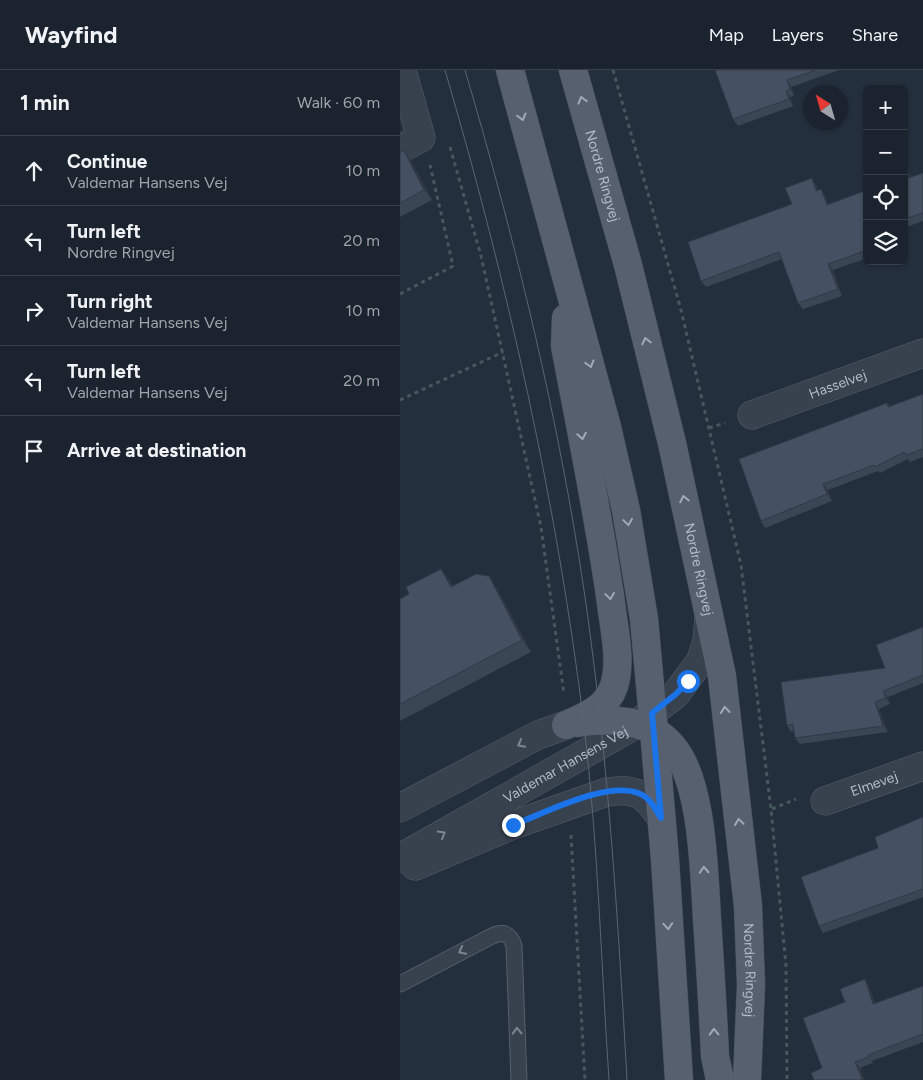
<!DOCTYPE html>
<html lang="en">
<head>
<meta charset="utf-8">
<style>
	body { margin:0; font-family:Figtree,sans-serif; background:#242b36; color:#f1f3f6 }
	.controls { position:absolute; right:15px; top:15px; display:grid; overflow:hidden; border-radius:8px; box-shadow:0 1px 4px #0004 }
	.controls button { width:45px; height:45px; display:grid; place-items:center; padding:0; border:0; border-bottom:1px solid #39404a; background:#1b232e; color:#f1f3f6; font:25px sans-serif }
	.compass { position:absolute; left:403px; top:15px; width:45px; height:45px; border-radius:50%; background:#1b232e; box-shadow:0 1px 4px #0004; rotate:323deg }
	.stop { position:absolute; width:15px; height:15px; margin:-11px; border:4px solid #1a73e8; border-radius:50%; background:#fff }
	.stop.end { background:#1a73e8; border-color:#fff; box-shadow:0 1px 5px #0008 }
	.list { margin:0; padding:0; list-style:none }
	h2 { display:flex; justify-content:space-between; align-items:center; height:65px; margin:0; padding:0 20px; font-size:21px }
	h2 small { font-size:16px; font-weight:400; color:#a0a4aa }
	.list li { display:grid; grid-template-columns:32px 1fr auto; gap:15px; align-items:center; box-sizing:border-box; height:70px; padding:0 20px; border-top:1px solid #39404a }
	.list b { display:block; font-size:19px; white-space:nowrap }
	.list p { margin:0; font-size:16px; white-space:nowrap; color:#a0a4aa }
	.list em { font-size:16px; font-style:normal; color:#a0a4aa }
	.icon { flex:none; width:28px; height:28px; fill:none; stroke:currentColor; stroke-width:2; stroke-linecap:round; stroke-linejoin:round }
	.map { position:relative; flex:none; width:523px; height:1010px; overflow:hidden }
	header { display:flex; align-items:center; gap:30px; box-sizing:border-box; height:70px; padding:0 25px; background:#1b232e; border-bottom:1px solid #39404a }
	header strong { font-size:24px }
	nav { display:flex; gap:28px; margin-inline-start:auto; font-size:18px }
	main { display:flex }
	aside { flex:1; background:#1b232e }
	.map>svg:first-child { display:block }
</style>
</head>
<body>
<header>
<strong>Wayfind</strong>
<nav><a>Map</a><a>Layers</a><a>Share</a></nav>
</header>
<main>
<aside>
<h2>1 min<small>Walk · 60 m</small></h2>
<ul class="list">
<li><svg class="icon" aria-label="ahead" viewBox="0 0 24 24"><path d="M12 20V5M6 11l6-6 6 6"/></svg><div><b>Continue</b><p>Valdemar Hansens Vej</p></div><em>10 m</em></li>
<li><svg class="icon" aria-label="left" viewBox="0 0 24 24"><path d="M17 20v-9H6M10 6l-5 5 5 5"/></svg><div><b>Turn left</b><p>Nordre Ringvej</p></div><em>20 m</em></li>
<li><svg class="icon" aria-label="right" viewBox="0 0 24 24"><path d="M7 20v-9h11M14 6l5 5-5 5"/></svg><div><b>Turn right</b><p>Valdemar Hansens Vej</p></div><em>10 m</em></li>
<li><svg class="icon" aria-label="left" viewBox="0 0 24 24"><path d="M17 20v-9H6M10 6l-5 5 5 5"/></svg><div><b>Turn left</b><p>Valdemar Hansens Vej</p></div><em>20 m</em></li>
<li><svg class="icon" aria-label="arrive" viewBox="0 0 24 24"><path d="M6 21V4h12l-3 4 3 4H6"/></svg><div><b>Arrive at destination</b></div></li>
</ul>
</aside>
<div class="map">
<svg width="523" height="1010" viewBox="0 0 523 1010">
	<rect width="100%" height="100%" fill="#242f3e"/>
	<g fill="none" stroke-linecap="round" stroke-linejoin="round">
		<defs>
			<path id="service" d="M0 914 92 866C103 861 110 863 114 876L119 1010"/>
			<g id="minor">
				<polyline points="0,79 21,68 2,0"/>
				<path id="s1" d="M352 345 523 283"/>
				<path id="s2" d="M425 731 523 696"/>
				<polyline points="0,738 138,665 166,655"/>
				<path id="s3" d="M0 788 237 654 276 624 301 590 307 571 309 547"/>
				<path d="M15 796 113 755 207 722C236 717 246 725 261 748"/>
			</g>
			<g id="primary">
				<polyline points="110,0 207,357 226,440 244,549 251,626 265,789 279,1010"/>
				<path id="s4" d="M173 0 228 195 272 373 322 606 348 836 351 915 347 1010"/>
				<path d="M177 653C211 648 248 648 272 676 303 711 304 803 307 849 310 895 313 940 315 986L320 1010"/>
				<path d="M166 655C185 647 207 638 214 616 222 591 214 559 211 533 199 447 181 361 165 276L166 248"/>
			</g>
		</defs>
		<use href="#service" stroke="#565f6c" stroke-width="17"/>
		<use href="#minor" stroke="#565f6c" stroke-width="29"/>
		<use href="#primary" stroke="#414a57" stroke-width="29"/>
		<g stroke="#44595c" stroke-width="3" stroke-dasharray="4 4" stroke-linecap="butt">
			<polyline points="213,0 281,240 341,495 371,739 386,896 387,1010"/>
			<polyline points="50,77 81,186 141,457 164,624"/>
			<polyline points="0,224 53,196 30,95"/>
			<polyline points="0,330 103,282"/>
			<polyline points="309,358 325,353"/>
			<polyline points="372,739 396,729"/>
			<polyline points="171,765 185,1010"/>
		</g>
		<use href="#service" stroke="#38414e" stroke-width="15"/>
		<use href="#minor" stroke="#38414e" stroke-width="28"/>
		<use href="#primary" stroke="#56606e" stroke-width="28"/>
		<g stroke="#5a6575" stroke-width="1">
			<path d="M45 0C108 215 157 433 184 655 198 773 201 892 209 1010"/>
			<path d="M65 0C116 173 159 349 185 527 208 687 218 849 227 1010"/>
		</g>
	</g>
	<g fill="#3b4654">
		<polygon points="315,0 439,0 391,17 394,26 390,27 393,36 338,56 333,49"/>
		<polygon points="4,81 11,91 32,130 0,147 0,82"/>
		<polygon points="504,86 511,107 523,103 523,151 504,158"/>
		<polygon points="416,115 418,120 421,119 425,126 428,134 467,120 467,188 433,200 442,226 403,239 398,233 382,189 306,217 301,211 392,134"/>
		<polygon points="523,324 523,387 510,392 508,389 480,403 478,401 428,420 432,431 365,458 361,451 487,333 490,337"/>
		<polygon points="41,499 53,516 89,506 97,519 131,582 0,651 0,529 9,524"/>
		<polygon points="523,557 523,613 488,627 490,634 479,639 488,662 400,674 395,668 394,661 391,662 387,655 485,598"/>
		<polygon points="523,747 523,827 423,863 419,856 478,778"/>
		<polygon points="469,916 475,933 523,916 523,972 472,991 473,993 460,998 464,1010 414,1010 422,998 445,932"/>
	</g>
	<g fill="#303945">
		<polygon points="387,10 391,17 394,26 390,19"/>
		<polygon points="386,21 390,27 393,36 389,29"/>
		<polygon points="4,81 11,91 32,130 24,120"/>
		<polygon points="504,86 514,114 509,108 504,93"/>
		<polygon points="412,108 416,115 421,128 416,121"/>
		<polygon points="421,119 425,126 431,141 427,135"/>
		<polygon points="428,194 433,200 442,226 438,219"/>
		<polygon points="423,414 428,420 432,431 427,424"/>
		<polygon points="41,499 50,511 59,529 51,517"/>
		<polygon points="89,506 97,519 131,582 122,570"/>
		<polygon points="483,621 488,627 490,634 486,628"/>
		<polygon points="475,632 479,639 488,662 483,656"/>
		<polygon points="465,909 469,916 478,941 473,934"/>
		<polygon points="455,992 460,998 464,1010 463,1010 462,1009"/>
	</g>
	<g fill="#455162" stroke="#303945">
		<polygon points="315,0 416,0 387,10 390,19 386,21 389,29 333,49"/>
		<polygon points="4,81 24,120 0,133 0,82"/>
		<polygon points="504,93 509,108 523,103 523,143 504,149"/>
		<polygon points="412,108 416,121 421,119 427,135 467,120 467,180 428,194 438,219 398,233 379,182 301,211 288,172 392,134 385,118"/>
		<polygon points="523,324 523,379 506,385 504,382 475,397 474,395 423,414 427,424 361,451 339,389 487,333 488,337"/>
		<polygon points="41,499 51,517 76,504 89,506 122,570 0,634 0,529 9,524 6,517"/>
		<polygon points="523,557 523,605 483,621 486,628 475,632 483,656 395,668 393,654 387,655 381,612 485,598 476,575"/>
		<polygon points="523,747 523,819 419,856 401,807 478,778 475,767"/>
		<polygon points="465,909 473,934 523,916 523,964 468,985 469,987 455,992 462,1009 459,1010 414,1010 411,1003 422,998 403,948 445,932 440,919"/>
	</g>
	<defs><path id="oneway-chevron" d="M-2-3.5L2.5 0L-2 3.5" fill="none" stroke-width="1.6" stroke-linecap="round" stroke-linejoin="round" transform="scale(1.25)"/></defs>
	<g stroke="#a1aab7">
		<use href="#oneway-chevron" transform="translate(182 30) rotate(-106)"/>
		<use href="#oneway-chevron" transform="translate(122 47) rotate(75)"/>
		<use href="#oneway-chevron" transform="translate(246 271) rotate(-103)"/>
		<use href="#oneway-chevron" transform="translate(190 294) rotate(74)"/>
		<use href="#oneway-chevron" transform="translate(182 366) rotate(80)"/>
		<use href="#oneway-chevron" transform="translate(284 429) rotate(-102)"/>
		<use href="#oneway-chevron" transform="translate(228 452) rotate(82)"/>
		<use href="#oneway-chevron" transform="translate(210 526) rotate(82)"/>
		<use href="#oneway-chevron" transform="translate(325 640) rotate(-96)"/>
		<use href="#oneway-chevron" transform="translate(339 752) rotate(-98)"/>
		<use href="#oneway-chevron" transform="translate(304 800) rotate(-93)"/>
		<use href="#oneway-chevron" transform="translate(268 856) rotate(86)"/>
		<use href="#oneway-chevron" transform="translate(314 962) rotate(-92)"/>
	</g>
	<g stroke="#7c8592">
		<use href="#oneway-chevron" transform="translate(121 674) rotate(152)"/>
		<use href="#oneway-chevron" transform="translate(42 764) rotate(-30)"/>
		<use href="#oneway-chevron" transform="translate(62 881) rotate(152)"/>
		<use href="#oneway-chevron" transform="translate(117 961) rotate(-92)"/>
	</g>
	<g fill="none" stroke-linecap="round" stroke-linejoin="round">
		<path stroke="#1a73e8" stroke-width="6" d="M113 755C145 743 206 711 238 723 250 727 255 739 261 748L252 643 276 624 288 611"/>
	</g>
	<g text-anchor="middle" stroke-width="4.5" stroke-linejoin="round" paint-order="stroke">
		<g font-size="14" fill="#b4bcc9" stroke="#1d2633">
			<text dy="5" stroke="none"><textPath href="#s4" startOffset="110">Nordre Ringvej</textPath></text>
			<text dy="5" stroke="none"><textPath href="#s1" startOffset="91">Hasselvej</textPath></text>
			<text dy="5" stroke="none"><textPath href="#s4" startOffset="515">Nordre Ringvej</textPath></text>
			<text dy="5" stroke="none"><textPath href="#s3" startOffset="190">Valdemar Hansens Vej</textPath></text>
			<text dy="5" stroke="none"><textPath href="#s2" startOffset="52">Elmevej</textPath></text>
			<text dy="5" stroke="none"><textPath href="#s4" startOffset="920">Nordre Ringvej</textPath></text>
		</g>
	</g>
</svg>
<div class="controls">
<button>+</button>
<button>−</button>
<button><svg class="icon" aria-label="locate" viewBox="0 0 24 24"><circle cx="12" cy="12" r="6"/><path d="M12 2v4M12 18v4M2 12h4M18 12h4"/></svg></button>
<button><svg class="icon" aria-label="layers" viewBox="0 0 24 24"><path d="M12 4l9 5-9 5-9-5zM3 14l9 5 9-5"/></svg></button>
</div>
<svg class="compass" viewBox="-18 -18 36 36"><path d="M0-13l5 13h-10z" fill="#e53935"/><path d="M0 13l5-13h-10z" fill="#a0a4aa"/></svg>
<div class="stop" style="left:288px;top:611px"></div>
<div class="stop end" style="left:113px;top:755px"></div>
</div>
</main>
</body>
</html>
